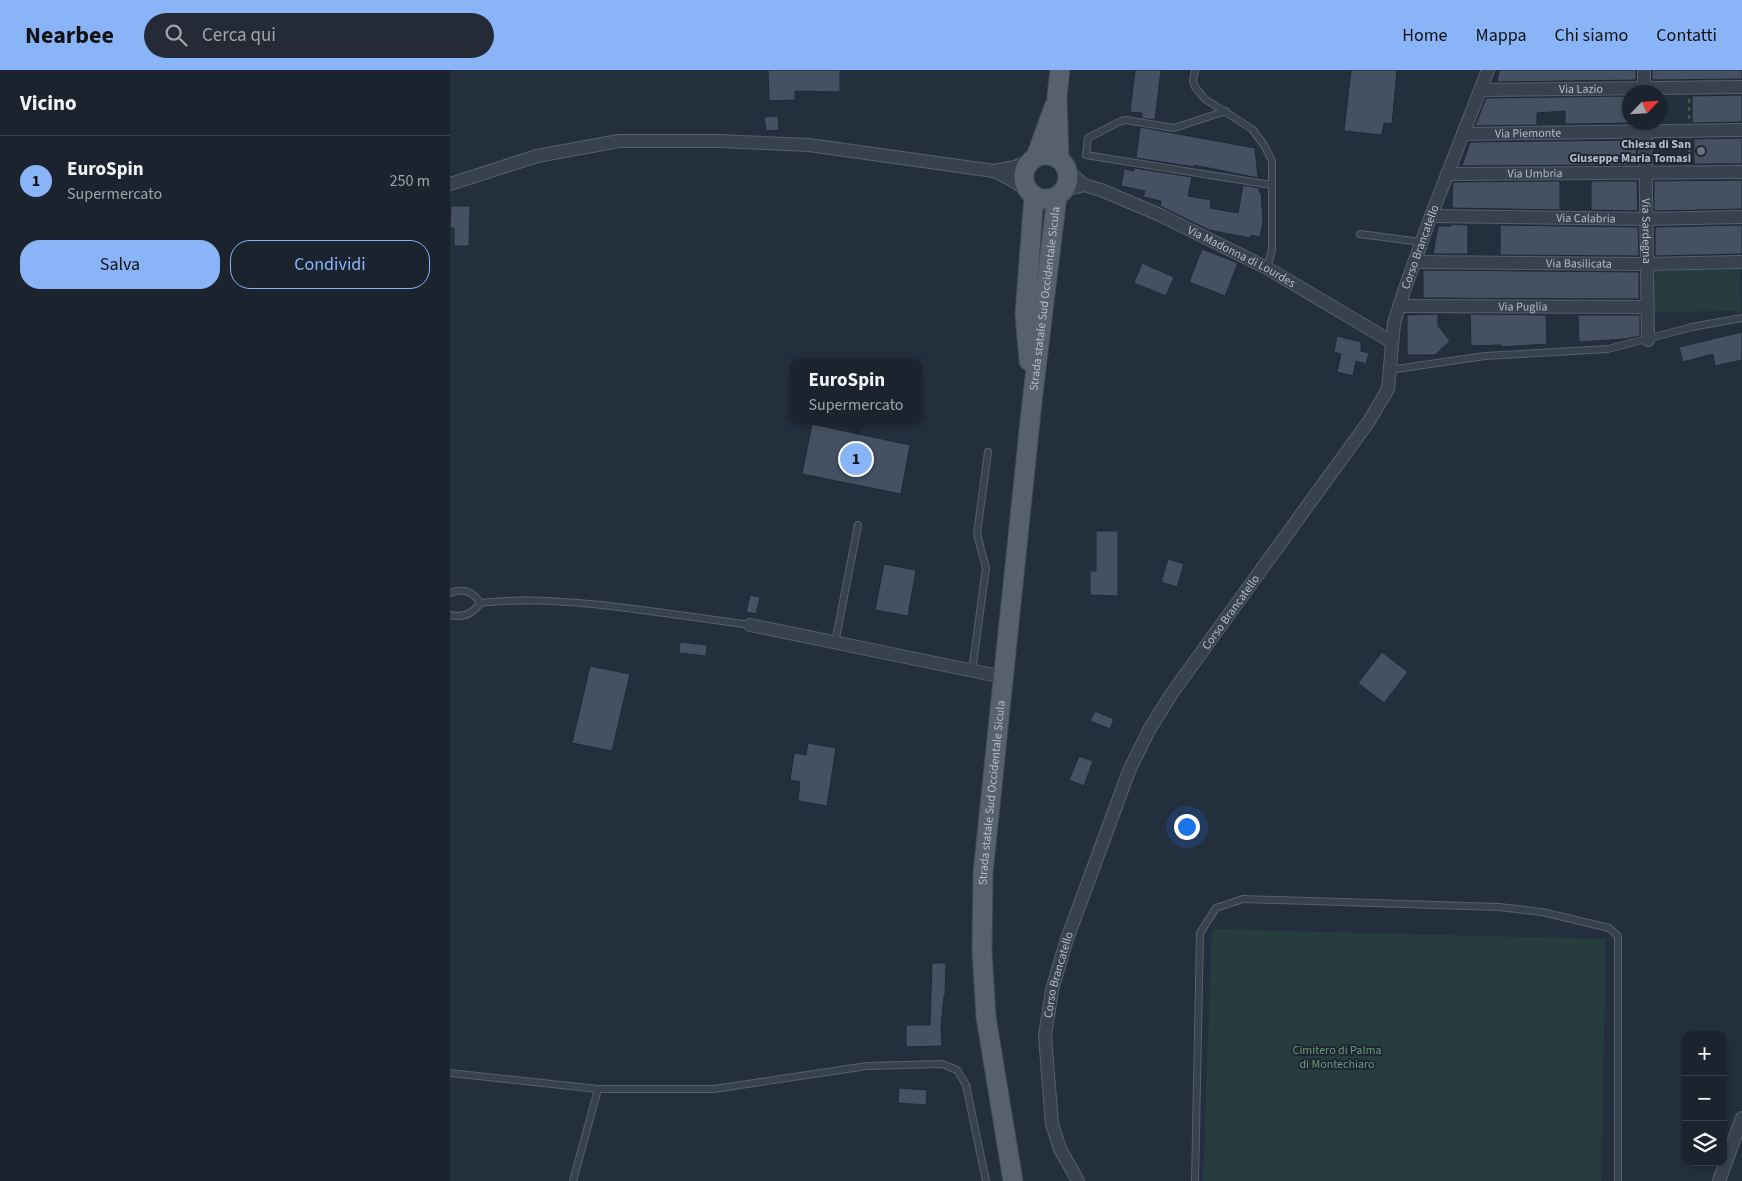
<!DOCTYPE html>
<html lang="it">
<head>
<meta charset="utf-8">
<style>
	body { margin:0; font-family:"Source Sans 3",sans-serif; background:#242b36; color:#f1f3f6 }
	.controls { position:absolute; right:15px; bottom:15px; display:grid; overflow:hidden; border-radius:10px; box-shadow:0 1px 4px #0004 }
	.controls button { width:45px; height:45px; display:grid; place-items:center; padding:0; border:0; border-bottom:1px solid #39404a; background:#1b232e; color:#f1f3f6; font:25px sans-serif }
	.compass { position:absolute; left:1172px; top:15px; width:45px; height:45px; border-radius:50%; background:#1b232e; box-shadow:0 1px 4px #0004; rotate:65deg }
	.you { position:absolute; left:736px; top:756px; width:18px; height:18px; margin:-12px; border:4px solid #fff; border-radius:50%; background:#1a73e8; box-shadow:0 0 0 8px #1a73e833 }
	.badge { display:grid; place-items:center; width:32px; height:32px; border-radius:50%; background:#8ab4f8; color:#111; font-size:16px; font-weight:700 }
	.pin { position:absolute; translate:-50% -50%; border:2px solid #fff; box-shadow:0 1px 5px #0006 }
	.popup { position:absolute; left:340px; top:289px; width:132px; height:65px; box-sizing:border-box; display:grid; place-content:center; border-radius:10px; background:#1b232e; filter:drop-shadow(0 1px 4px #0005); font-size:16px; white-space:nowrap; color:#a0a4aa }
	.popup b { font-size:19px; color:#f1f3f6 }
	.popup::after { content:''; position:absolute; left:50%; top:100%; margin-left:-10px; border:10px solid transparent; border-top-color:#1b232e }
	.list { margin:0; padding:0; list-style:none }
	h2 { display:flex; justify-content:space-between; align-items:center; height:65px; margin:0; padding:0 20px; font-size:21px }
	h2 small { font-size:16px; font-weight:400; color:#a0a4aa }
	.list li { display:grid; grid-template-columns:32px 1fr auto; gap:15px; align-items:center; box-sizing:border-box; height:90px; padding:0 20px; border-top:1px solid #39404a }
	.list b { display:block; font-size:19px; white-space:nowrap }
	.list p { margin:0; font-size:16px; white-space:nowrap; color:#a0a4aa }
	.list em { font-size:16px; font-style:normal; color:#a0a4aa }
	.actions { display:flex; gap:10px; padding:15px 20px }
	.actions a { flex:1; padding:11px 0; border:1px solid #8ab4f8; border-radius:20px; text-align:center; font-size:18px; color:#8ab4f8 }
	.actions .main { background:#8ab4f8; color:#111 }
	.icon { flex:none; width:28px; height:28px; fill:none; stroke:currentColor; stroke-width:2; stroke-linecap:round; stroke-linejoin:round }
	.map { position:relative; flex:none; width:1292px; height:1111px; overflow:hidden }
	header { display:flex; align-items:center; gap:30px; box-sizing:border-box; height:70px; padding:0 25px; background:#8ab4f8; color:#111 }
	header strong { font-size:24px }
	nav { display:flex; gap:28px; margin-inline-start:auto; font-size:18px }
	.search { width:350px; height:45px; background:#242b36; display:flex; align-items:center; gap:12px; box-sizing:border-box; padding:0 18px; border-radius:28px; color:#a0a4aa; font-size:19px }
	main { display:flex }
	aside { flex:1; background:#1b232e }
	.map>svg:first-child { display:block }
</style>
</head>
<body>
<header>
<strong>Nearbee</strong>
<div class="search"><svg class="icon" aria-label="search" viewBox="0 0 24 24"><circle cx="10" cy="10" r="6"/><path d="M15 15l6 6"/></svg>Cerca qui</div>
<nav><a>Home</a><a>Mappa</a><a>Chi siamo</a><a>Contatti</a></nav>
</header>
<main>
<aside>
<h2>Vicino<small></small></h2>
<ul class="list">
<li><span class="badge">1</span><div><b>EuroSpin</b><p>Supermercato</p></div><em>250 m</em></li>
</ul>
<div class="actions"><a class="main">Salva</a><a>Condividi</a></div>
</aside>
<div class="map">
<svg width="1292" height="1111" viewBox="0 0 1292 1111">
	<rect width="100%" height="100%" fill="#242f3e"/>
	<g fill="#263c3f">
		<polygon points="1290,199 1291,241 1204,242 1205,201"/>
		<polygon points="762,859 1156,869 1151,1111 753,1111"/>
	</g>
	<g fill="#455162" stroke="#1f2835">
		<polygon points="318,0 390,0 390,22 345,21 345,30 319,31"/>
		<polygon points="685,0 711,0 705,50 692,48 692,43 680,42"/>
		<polygon points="901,0 947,0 942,54 934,53 932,65 894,61"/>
		<polygon points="1049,0 1186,0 1186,10 1047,12"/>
		<polygon points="1202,0 1292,0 1292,9 1202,10"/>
		<polygon points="1292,25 1292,52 1242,53 1242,26"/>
		<polygon points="1180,26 1180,52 1186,53 1115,54 1115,41 1087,43 1087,55 1025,56 1036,28"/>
		<polygon points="328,46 329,60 316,61 314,47"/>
		<polygon points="690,57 805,78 808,108 744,95 744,97 686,88"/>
		<polygon points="1292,68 1292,94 1244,94 1244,69"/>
		<polygon points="1186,70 1187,95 1012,96 1020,72"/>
		<polygon points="684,98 742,107 738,126 761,130 760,138 788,143 793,115 809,118 809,122 811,123 813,152 810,167 801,165 800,168 759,160 710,136 711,131 693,127 695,121 671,116 674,99 684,101"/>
		<polygon points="1292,110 1292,139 1204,141 1204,111"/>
		<polygon points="1110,111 1110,140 1002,138 1003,112"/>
		<polygon points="1141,111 1187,111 1188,141 1141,140"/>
		<polygon points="1,136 20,136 19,176 4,176 4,158 0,158"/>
		<polygon points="1001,154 1018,155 1018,184 983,184 988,156 1001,156"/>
		<polygon points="1050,155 1188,157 1189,186 1050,185"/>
		<polygon points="1292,155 1292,184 1205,186 1205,157"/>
		<polygon points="752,179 788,193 775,226 739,212"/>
		<polygon points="692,193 724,207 716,226 684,213"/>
		<polygon points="973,200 1189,202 1189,229 973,228"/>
		<polygon points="988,244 988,256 1000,271 985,285 957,285 957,245"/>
		<polygon points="1020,244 1096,245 1097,274 1051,277 1051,275 1021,276"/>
		<polygon points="1128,245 1190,245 1190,266 1175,269 1129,272"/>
		<polygon points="1292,262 1292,290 1265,296 1263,284 1233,292 1229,277"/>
		<polygon points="887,266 911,272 911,281 919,283 916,294 906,291 903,306 887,302 891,284 884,282"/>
		<polygon points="362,354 460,375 451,424 352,404"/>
		<polygon points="646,461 668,461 668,526 640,525 640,501 646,501"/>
		<polygon points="718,489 734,494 727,517 711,512"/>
		<polygon points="434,494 466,500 458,546 425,540"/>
		<polygon points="300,525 310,527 306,544 296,542"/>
		<polygon points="230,572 257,575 256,586 229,583"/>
		<polygon points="932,582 958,602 934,633 908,613"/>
		<polygon points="140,596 180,604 162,681 122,673"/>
		<polygon points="645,641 664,649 660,659 640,651"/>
		<polygon points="358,673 386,678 377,736 348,731 350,712 340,710 344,683 356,685"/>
		<polygon points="629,686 643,691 634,716 619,710"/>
		<polygon points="482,893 496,893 495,926 494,926 491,956 492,976 456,977 456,955 480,955"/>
		<polygon points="449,1018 477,1020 476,1035 448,1033"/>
	</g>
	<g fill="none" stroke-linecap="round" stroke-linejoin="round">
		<defs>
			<g id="service">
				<polyline points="745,0 743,11 745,17 755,29 802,59 814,75 822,91 822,180 817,198"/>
				<polyline points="776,41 724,58 676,50 671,51 638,68 636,85 822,115"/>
				<polyline points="910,164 971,172"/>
				<polyline points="939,300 1035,286 1158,279 1242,257 1292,248"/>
				<path d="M0 523C12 518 23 521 30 533"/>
				<path d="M0 545C13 548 23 544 30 533 73 528 109 531 152 535 202 541 251 548 300 555"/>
				<polyline points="385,573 408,455"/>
				<polyline points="522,601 536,498 527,464 538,382"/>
				<polyline points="0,1003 148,1019 264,1019 417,996 492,994 507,1000 516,1015 536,1111"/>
				<polyline points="123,1111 148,1019"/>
				<polyline points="745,1111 750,863 766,838 793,829 1049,837 1092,842 1159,858 1168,866 1168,1111"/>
			</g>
			<g id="minor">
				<polyline points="1194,0 1194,22"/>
				<path id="s1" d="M1031 20 1292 17"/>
				<path id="s2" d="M1195 52 1198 270"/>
				<path id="s3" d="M1013 64 1292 60"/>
				<path id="s4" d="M617 100 634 115 651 120 710 145 817 198 942 272"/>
				<polyline points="544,101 562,110 580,122"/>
				<path id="s5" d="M997 104 1292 102"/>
				<polyline points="0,114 87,86 169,71 269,71 359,75 544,101 565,97 581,90"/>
				<polyline points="614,120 634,115"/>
				<path id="s6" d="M981 146 1196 149 1292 147"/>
				<path id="s7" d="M965 192 1196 194 1292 192"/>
				<path id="s8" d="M949 236 1197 237"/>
				<polyline points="300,555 553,607"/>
				<path id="s9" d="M628 1111 610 1079 602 1054 595 966 602 920 617 869 679 701 699 660 722 623 919 351 938 319 944 253 954 221 981 146 1038 0"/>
				<polyline points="1269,1111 1292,1048"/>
			</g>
			<g id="primary">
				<circle cx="596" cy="107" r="22"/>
				<polyline points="586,87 604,37"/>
				<polyline points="609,89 607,26 610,0"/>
				<polyline points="579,291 575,244 584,126"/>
				<path id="s10" d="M563 1111 536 947 532 881 533 803 582 332 607 126"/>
			</g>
		</defs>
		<use href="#service" stroke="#565f6c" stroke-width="8"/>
		<use href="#minor" stroke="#565f6c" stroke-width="14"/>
		<use href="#primary" stroke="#414a57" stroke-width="21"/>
		<g stroke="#44595c" stroke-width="2.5" stroke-dasharray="4 4" stroke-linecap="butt">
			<polyline points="1239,29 1239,49"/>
			<polyline points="1239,72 1240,91"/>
		</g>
		<use href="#service" stroke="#38414e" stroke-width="6"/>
		<use href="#minor" stroke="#38414e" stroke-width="12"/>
		<use href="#primary" stroke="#56606e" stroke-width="19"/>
	</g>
	<circle fill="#6b7280" stroke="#1d2633" stroke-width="2" cx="1251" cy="81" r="5"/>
	<g text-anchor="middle" stroke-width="4" stroke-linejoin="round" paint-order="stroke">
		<g font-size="12" fill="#b4bcc9" stroke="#1d2633">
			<text dy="4" stroke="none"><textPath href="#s1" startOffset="100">Via Lazio</textPath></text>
			<text dy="4" stroke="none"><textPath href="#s3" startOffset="65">Via Piemonte</textPath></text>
			<text dy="4" stroke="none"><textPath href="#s5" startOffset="88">Via Umbria</textPath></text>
			<text dy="4" stroke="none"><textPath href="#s6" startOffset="155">Via Calabria</textPath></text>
			<text dy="4" stroke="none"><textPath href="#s2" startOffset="109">Via Sardegna</textPath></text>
			<text dy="4" stroke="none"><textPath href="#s9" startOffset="1039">Corso Brancatello</textPath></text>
			<text dy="4" stroke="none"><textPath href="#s4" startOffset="196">Via Madonna di Lourdes</textPath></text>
			<text dy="4" stroke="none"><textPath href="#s7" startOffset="164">Via Basilicata</textPath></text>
			<text dy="4" stroke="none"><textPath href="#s10" startOffset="888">Strada statale Sud Occidentale Sicula</textPath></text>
			<text dy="4" stroke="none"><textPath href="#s8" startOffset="124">Via Puglia</textPath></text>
			<text dy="4" stroke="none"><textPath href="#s9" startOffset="619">Corso Brancatello</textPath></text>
			<text dy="4" stroke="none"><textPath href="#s10" startOffset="391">Strada statale Sud Occidentale Sicula</textPath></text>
			<text dy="4" stroke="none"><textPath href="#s9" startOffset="214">Corso Brancatello</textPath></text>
		</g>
		<g font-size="12" font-weight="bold" fill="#b4bcc9" stroke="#1d2633" text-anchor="end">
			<text x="1241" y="78">Chiesa di San<tspan x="1241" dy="14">Giuseppe Maria Tomasi</tspan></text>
		</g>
		<g font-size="12" fill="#6b9a76" stroke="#1d2633">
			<text x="887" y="984">Cimitero di Palma<tspan x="887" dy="14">di Montechiaro</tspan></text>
		</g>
	</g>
</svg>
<div class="controls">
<button>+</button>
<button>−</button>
<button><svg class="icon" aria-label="layers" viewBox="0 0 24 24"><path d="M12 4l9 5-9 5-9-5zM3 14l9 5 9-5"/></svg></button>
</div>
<svg class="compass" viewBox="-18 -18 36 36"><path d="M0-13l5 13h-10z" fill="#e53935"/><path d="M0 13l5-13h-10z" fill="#a0a4aa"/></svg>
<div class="you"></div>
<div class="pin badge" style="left:406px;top:389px">1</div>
<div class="popup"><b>EuroSpin</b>Supermercato</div>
</div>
</main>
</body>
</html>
